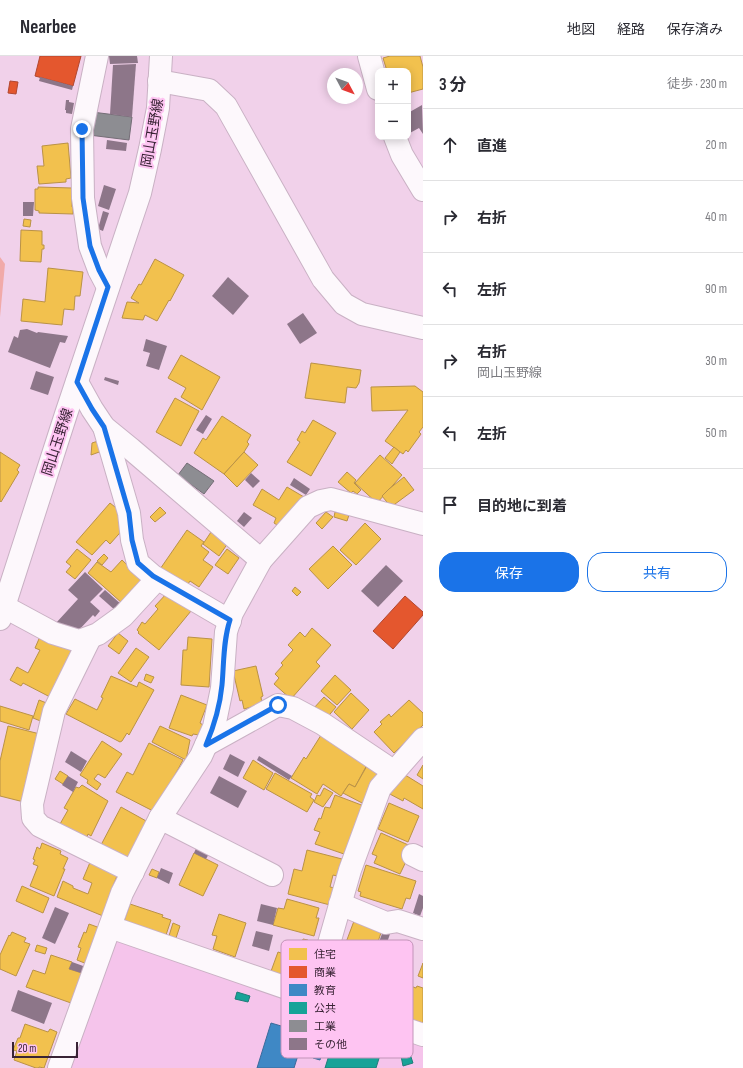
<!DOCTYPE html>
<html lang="ja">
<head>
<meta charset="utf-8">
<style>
	body { margin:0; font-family:"Sofia Sans Condensed","Noto Sans JP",sans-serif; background:#f2f2f3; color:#2b2b33 }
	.controls { position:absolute; right:12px; top:12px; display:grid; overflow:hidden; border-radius:8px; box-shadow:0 2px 10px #0003 }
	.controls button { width:36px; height:36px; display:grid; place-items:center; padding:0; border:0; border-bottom:1px solid #e1e1e2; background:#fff; color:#2b2b33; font:20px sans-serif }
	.compass { position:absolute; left:327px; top:12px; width:36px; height:36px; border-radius:50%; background:#fff; box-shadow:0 2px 10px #0003; rotate:131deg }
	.scale { position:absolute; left:12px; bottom:10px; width:66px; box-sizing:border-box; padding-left:4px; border:2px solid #392335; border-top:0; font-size:11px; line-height:14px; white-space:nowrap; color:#392335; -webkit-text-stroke:3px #fec4f2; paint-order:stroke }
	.stop { position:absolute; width:12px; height:12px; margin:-9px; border:3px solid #1a73e8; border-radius:50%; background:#fff }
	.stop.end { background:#1a73e8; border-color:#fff; box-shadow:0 1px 4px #0008 }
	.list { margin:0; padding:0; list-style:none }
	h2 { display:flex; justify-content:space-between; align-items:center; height:52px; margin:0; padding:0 16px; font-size:17px }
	h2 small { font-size:13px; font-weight:400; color:#7c7c81 }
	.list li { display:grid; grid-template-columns:26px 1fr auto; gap:12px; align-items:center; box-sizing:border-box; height:72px; padding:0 16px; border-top:1px solid #e1e1e2 }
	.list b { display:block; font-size:15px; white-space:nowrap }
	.list p { margin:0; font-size:13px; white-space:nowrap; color:#7c7c81 }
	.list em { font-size:13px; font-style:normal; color:#7c7c81 }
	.actions { display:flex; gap:8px; padding:12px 16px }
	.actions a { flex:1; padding:9px 0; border:1px solid #1a73e8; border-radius:16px; text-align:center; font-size:14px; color:#1a73e8 }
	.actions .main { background:#1a73e8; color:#fff }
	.icon { flex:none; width:22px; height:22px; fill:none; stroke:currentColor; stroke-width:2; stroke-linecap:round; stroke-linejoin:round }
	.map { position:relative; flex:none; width:423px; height:1012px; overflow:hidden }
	header { display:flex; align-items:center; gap:24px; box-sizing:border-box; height:56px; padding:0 20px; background:#fff; border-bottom:1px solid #e1e1e2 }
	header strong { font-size:19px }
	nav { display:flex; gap:22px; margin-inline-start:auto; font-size:14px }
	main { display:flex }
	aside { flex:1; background:#fff }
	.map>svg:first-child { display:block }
</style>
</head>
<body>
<header>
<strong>Nearbee</strong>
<nav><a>地図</a><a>経路</a><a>保存済み</a></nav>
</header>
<main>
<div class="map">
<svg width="423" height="1012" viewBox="0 0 423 1012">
	<rect width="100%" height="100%" fill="#f1d1ea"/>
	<polygon fill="#f5c4eb" points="112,877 423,985 423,1012 68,1012"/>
	<polygon fill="#f1aaa9" points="0,201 5,208 0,261"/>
	<g fill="#f2c14e" stroke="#ba9246">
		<polygon points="390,0 420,0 423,11 423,33 408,37 408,15 387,15 383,2"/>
		<polygon points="68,87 71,122 66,123 66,126 39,128 37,110 44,110 42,90"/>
		<polygon points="38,131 72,132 72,151 73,151 73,158 39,157 39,155 35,154 35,133 38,133"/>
		<polygon points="24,163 31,164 30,171 23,170"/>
		<polygon points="21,174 42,175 42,189 44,189 44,193 42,193 41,206 20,205"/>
		<polygon points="155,203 184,219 170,245 169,244 157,265 145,259 143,264 122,262 127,246 139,247 131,242 139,228 141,229"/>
		<polygon points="48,212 83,216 80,240 75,240 74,254 64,253 62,269 21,265 23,243 45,246"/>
		<polygon points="181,299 220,321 202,354 181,341 186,332 168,322"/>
		<polygon points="311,307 361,314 359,327 356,332 347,331 345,347 305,342"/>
		<polygon points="415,330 423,336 423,371 419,376 421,378 408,396 406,394 403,398 385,385 408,354 372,355 371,331"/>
		<polygon points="175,342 199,355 181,390 156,376"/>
		<polygon points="222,360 251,379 247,386 249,388 244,396 224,418 194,397 203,382 206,384"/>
		<polygon points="313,364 336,377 311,420 287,406 300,386 297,384 302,375 305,377"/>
		<polygon points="98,385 102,395 91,399 92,387"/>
		<polygon points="394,391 400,396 392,408 385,402"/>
		<polygon points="0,396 20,409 17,414 19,416 1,446 0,445"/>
		<polygon points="244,396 258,409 237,431 224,418"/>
		<polygon points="380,399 402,419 377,447 355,427"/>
		<polygon points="347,416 356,424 354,427 361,434 357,438 353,435 351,437 338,426"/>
		<polygon points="404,421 414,434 391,451 382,440 389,433"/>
		<polygon points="287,431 304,441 290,463 282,472 274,467 276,462 253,449 262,433 279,444"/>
		<polygon points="110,447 125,459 126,470 110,488 106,484 92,499 76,486"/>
		<polygon points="160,451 166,457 155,466 150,461"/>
		<polygon points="326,456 333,461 322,473 316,467"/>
		<polygon points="335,456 349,459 347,465 334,461"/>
		<polygon points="365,467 381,483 356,509 340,494"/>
		<polygon points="187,474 204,486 201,490 209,496 203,504 213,511 199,531 190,525 184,534 158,516"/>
		<polygon points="211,476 228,487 219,500 203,488"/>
		<polygon points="333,490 352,509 328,533 309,513"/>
		<polygon points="77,493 91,504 75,523 66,516 71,510 66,506"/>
		<polygon points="227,493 239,502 228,518 215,509"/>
		<polygon points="104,498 108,502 102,509 97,505"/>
		<polygon points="122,504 145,526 123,548 103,530 88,517 97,506 111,516"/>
		<polygon points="295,531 301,536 297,540 292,535"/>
		<polygon points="168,536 191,555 159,594 138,577 139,576 137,574 142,566 145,568 158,553 155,550"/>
		<polygon points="312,572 331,589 316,606 320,610 291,643 274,628 279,622 275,618 283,609 281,607 293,594 288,589 300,576 305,581"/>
		<polygon points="42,576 73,592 52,642 23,627 21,630 10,624 17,611 28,617 40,594 35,592"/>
		<polygon points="118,577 128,585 119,598 108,590"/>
		<polygon points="188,581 212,583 209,631 181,629 183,594 187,594"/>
		<polygon points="136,592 149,601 131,626 118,617"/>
		<polygon points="256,610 263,640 261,641 262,648 244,653 242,644 240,645 233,615"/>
		<polygon points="146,618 154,621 151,627 144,624"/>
		<polygon points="335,619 351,634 337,649 321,635"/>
		<polygon points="111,620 137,631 139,626 154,634 129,679 127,677 122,685 120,686 66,658 75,643 97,654 103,642 101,641"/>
		<polygon points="351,637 369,654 352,673 334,656"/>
		<polygon points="181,639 207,649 200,667 203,669 199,679 193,678 192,680 169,672"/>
		<polygon points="324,641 336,651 325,664 313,653"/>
		<polygon points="39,644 49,648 43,666 33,662"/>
		<polygon points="409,644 423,657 423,669 394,697 374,676 382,668 380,666 389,658 391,661"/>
		<polygon points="0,650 33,660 29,674 0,665"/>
		<polygon points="8,670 40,678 24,746 0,740 0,705"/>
		<polygon points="160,670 190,684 186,704 152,686"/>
		<polygon points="323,676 345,691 343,695 369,705 355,731 349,728 341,740 323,728 317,738 291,722 304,701 306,703"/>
		<polygon points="102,685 122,698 105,722 98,718 94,723 101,728 97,734 87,727 88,724 80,719"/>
		<polygon points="149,687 183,704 155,756 116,736 127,716 133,719"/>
		<polygon points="253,704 273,717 264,734 243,722"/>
		<polygon points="368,708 381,714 364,748 343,737 349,728 355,731"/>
		<polygon points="423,709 423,723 417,719"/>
		<polygon points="60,715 68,720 63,728 55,723"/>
		<polygon points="275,717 312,738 310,741 314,744 307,756 266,733"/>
		<polygon points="402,717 423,730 423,753 404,742 403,745 386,736"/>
		<polygon points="82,729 108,745 91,780 88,778 86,783 60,768 68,754 64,752 76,731 79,732"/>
		<polygon points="324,732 333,737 323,751 314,746 317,739 320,740"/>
		<polygon points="335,739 364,750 344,798 315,788 320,776 314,774 319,762 321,763 325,751 330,752"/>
		<polygon points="389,747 419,760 408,786 378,773"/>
		<polygon points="121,751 148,766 127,804 101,789"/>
		<polygon points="381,777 413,791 400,818 374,807 377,800 372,798"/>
		<polygon points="42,787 61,795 60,798 68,802 63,813 65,813 54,840 30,830 38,810 33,808 35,804 33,803 37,791 40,793"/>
		<polygon points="307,794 342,803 337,820 333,819 330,831 335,832 330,849 288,838 294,813 302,815"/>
		<polygon points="194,797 218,809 203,840 179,829"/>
		<polygon points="91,804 119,815 111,835 112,836 103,860 57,841 63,825 73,830 73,832 88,838 92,827 83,823"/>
		<polygon points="366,809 416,825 410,843 406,842 402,853 360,840 361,836 358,835"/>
		<polygon points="152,813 159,816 157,822 149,819"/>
		<polygon points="22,830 49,842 43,857 16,845"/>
		<polygon points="287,843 319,852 316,862 319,862 314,880 273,869 278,852 284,853"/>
		<polygon points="130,848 163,859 162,861 171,864 165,882 123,868"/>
		<polygon points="219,858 246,867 235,901 213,893 217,880 212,879"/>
		<polygon points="354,865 382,874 371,906 348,898 350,891 345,889"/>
		<polygon points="173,867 180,870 175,885 168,883"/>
		<polygon points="89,868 100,872 87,908 77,904 81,892 78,891 84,876 86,877"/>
		<polygon points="12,876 26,882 24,886 30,888 16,920 0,913 0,899 9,879 10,880"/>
		<polygon points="303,883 308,884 306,892 301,891"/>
		<polygon points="37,889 47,892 45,898 35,895"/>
		<polygon points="278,896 304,904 297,926 270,918"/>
		<polygon points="51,899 72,906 69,913 82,917 71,947 26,931 33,914 45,918"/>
		<polygon points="423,907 423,922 418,920"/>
		<polygon points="408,929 416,932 417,930 423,932 423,967 403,961 406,954 401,953"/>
		<polygon points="25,968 48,976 50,973 57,976 44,1012 39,1011 39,1012 36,1012 14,1004 17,995 13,994 18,982 20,982"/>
	</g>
	<g fill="#e4572e" stroke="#b14730">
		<polygon points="40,0 81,0 73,30 35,20"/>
		<polygon points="10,25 18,26 16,38 8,37"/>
		<polygon points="405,540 423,556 423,559 393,593 373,575"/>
	</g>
	<g fill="#3f88c5" stroke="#3d6a9a">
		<polygon points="271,967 305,977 294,1012 257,1012"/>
		<polygon points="318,983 325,985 320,1004 313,1002"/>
	</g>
	<g fill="#17a398" stroke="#217d7a">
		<polygon points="237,936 250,940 248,946 235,943"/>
		<polygon points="336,968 385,983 376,1012 325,1012 330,996 324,994 327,983 331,984"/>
		<polygon points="410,998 413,1007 403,1010 401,1000"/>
	</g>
	<g fill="#8d8d92" stroke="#746d76">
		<polygon points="92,56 132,61 129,84 89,79"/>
		<polygon points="187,407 214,425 204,438 178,419"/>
	</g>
	<g fill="#8d7689">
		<polygon points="109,0 137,0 138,7 110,8"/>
		<polygon points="136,8 132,61 110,58 113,9"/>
		<polygon points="40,21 73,30 72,34 39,25"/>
		<polygon points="66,44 69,44 69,46 74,47 72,58 66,57 66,54 65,54"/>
		<polygon points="422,49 423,78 419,72 408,78 408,57"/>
		<polygon points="107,84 127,87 126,95 106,93"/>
		<polygon points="104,129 116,133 109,154 98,150"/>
		<polygon points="23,146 34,146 33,160 23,160"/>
		<polygon points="103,155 109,157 103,175 98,173"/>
		<polygon points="228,221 249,240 233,259 212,240"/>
		<polygon points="303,257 317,277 300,288 287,268"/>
		<polygon points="27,273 37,277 38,276 68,280 65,287 60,286 50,312 8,296 14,280 18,282 20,274"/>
		<polygon points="146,283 167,290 159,314 146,310 150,297 143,295"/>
		<polygon points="36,315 54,321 48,339 30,333"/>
		<polygon points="105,321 119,325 118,329 104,324"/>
		<polygon points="206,359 212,363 203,378 196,374"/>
		<polygon points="251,417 260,425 253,432 245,424"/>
		<polygon points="294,422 310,433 306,439 290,429"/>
		<polygon points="244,456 252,462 244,471 237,465"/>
		<polygon points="386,509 403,525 378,551 361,535"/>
		<polygon points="85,516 103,533 90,546 100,555 95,561 93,559 78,575 56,567 78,543 68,534"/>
		<polygon points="105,534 122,549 116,555 99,540"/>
		<polygon points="71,695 87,705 81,716 65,706"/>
		<polygon points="230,698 245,706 238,721 223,713"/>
		<polygon points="259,700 292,720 289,724 257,704"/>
		<polygon points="68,720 78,726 73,736 62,729"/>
		<polygon points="219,720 247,735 238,752 210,737"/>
		<polygon points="197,790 210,796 206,803 194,797"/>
		<polygon points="161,812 173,817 169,828 157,822"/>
		<polygon points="419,838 423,840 423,852 420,860 413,857"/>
		<polygon points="261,848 277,852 273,869 257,865"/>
		<polygon points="55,851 69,857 55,888 42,882"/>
		<polygon points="256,875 273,879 269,895 252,890"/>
		<polygon points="383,875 390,878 380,907 372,905"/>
		<polygon points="72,906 86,911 84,918 69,913"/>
		<polygon points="18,934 52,947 44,968 11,955"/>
	</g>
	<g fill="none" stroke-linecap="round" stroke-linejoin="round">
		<defs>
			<g id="minor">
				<polyline points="97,0 82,73 83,142 90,190 99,214 108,231"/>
				<polyline points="369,0 378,33"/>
				<polyline points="159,25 209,34 226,50 323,223 344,248 362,258 423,272"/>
				<polyline points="395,81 402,99 423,134"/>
				<polyline points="77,326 92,353 104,371 131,393 261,504"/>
				<polyline points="104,371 129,457 132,484 138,507 153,520 230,565"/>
				<polyline points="3,550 53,577 79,585 98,578 123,560 157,523"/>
				<polyline points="90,582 54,655 32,748 33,762 40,770 133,816"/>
				<polyline points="206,689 278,649 293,652 323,668 393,715"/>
				<polyline points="160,762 272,819"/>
				<polyline points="413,799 423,804"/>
				<polyline points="340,848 386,867 398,865 423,873"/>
				<polyline points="110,871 423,979"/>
				<polyline points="321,943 328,891 350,814 380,732 423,683"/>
				<polyline points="59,1012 122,837 160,762 201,700 214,671 222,632 226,576 232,557 261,504 308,451 321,445 331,443 423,468"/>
			</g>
			<polyline id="major" points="0,563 66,358 140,137 150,93 158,52 161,0"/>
		</defs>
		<use href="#minor" stroke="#c9b1c4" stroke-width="24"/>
		<use href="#major" stroke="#c9b1c4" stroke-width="24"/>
		<use href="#minor" stroke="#fdf8fc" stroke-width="22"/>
		<use href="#major" stroke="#fdf8fc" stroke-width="22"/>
	</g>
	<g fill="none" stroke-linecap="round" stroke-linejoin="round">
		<path stroke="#1a73e8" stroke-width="5" d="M82 73 83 142 90 190 99 214 108 231 77 326 92 353 104 371 129 457 132 484 138 507 153 520 230 564C223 585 224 608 222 629 220 650 214 670 206 689L278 649"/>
	</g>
	<g text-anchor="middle" stroke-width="4" stroke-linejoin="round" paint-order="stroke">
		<g font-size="14" fill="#392335" stroke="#fec4f2">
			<text transform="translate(152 77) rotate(-80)" y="5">岡山玉野線</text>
			<text transform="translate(57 386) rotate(-72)" y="5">岡山玉野線</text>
		</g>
	</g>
	<rect x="281" y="884" width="132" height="118" rx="6" fill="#fec4f2" stroke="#c394b9" stroke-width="1"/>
	<rect x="289" y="892" width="18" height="12" fill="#f2c14e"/>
	<rect x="289" y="910" width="18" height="12" fill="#e4572e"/>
	<rect x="289" y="928" width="18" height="12" fill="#3f88c5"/>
	<rect x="289" y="946" width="18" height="12" fill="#17a398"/>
	<rect x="289" y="964" width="18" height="12" fill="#8d8d92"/>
	<rect x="289" y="982" width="18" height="12" fill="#8d7689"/>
	<g font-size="11" fill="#392335">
		<text x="314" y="902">住宅</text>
		<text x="314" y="920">商業</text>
		<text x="314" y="938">教育</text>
		<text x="314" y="956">公共</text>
		<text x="314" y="974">工業</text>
		<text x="314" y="992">その他</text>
	</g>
</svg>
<div class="controls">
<button>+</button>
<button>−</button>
</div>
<svg class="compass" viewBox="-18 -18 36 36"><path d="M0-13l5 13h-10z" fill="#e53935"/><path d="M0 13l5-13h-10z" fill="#7c7c81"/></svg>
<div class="scale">20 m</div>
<div class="stop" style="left:278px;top:649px"></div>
<div class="stop end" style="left:82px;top:73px"></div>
</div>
<aside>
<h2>3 分<small>徒歩 · 230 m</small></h2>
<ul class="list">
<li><svg class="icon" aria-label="ahead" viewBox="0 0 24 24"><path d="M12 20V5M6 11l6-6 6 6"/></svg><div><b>直進</b></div><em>20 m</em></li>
<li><svg class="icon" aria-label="right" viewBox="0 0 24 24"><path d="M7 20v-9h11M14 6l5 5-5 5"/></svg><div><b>右折</b></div><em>40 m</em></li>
<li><svg class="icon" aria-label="left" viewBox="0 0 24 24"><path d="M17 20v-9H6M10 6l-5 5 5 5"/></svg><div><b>左折</b></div><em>90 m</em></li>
<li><svg class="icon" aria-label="right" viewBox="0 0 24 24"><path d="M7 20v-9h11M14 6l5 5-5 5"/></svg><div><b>右折</b><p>岡山玉野線</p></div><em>30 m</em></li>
<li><svg class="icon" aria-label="left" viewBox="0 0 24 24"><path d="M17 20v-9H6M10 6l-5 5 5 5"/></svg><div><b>左折</b></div><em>50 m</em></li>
<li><svg class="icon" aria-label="arrive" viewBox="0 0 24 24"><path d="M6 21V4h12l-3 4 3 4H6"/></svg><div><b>目的地に到着</b></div></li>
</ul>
<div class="actions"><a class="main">保存</a><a>共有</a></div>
</aside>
</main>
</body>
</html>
